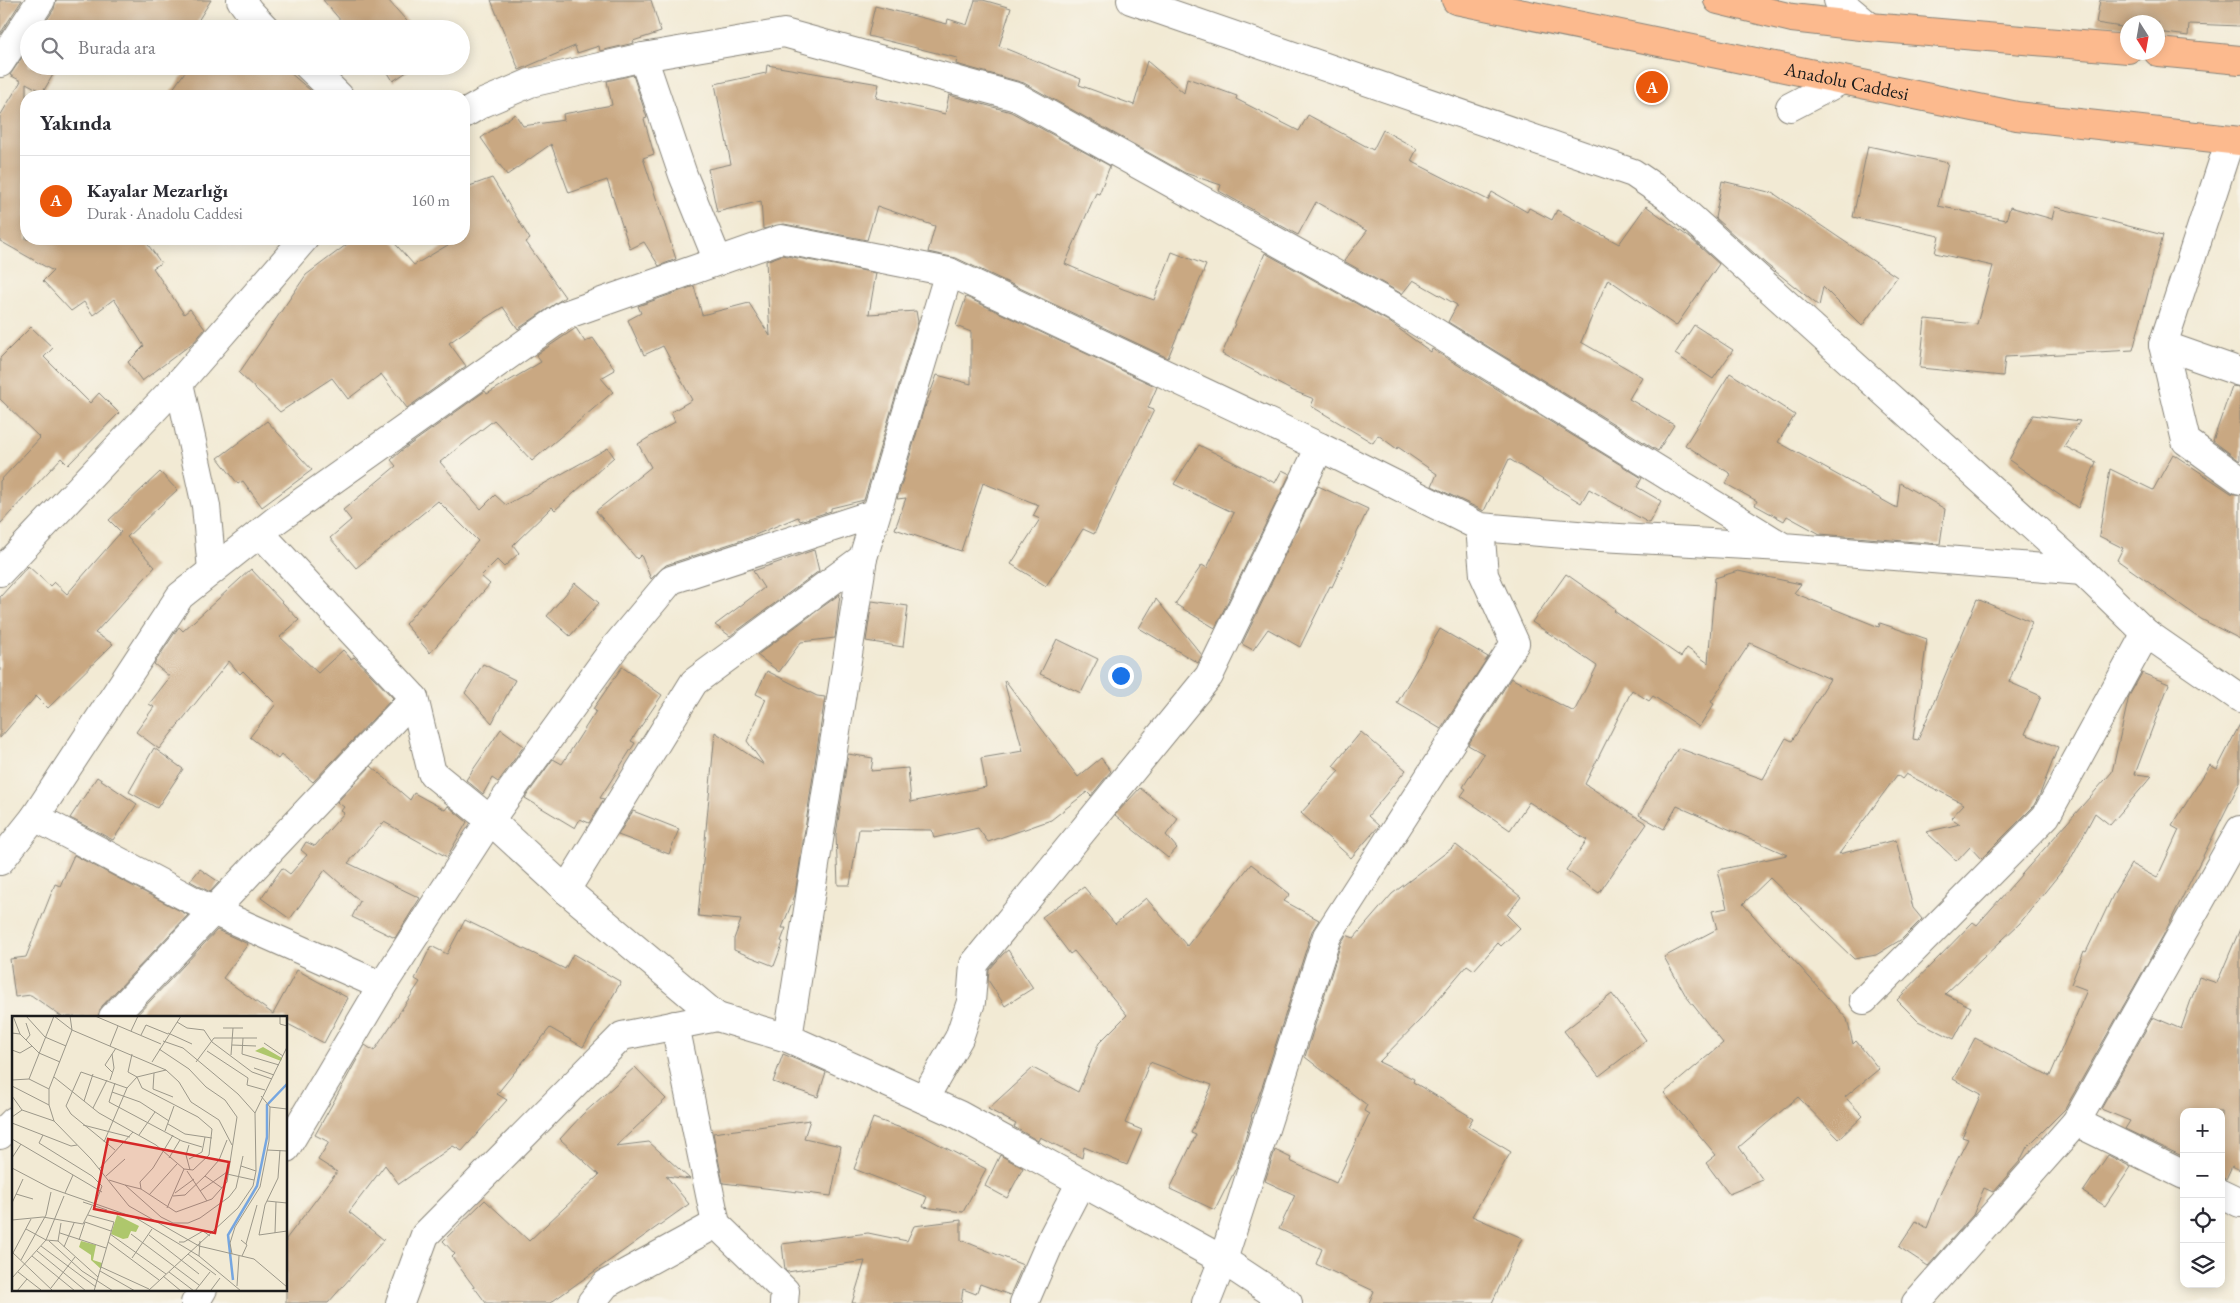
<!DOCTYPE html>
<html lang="tr">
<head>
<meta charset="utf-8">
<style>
	body { margin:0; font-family:"EB Garamond",serif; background:#f2f2f3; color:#2b2b33 }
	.controls { position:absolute; right:15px; bottom:15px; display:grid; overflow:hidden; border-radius:10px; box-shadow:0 2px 12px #0003 }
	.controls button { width:45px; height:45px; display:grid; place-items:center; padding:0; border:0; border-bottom:1px solid #e1e1e2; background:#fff; color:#2b2b33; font:25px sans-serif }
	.compass { position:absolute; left:2120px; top:15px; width:45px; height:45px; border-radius:50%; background:#fff; box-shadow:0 2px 12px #0003; rotate:169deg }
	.you { position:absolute; left:1120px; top:675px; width:18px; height:18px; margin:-12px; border:4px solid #fff; border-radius:50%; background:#1a73e8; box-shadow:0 0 0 8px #1a73e833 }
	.badge { display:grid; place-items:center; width:32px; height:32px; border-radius:50%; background:#ea580c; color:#fff; font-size:16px; font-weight:700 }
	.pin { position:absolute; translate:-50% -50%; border:2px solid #fff; box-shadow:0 1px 5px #0006 }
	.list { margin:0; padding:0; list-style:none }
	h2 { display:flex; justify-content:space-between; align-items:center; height:65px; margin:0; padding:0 20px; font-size:21px }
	h2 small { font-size:16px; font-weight:400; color:#7c7c81 }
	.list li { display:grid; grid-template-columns:32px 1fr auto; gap:15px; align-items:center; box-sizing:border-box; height:90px; padding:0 20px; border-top:1px solid #e1e1e2 }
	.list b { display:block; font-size:19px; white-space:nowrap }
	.list p { margin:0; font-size:16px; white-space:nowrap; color:#7c7c81 }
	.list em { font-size:16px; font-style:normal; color:#7c7c81 }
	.icon { flex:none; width:28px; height:28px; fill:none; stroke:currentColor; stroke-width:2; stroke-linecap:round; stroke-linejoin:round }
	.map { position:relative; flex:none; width:2240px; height:1303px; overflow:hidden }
	.search { position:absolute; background:#fff; box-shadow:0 2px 12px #0003; left:20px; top:20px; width:450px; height:55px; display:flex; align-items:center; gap:12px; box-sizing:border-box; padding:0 18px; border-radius:28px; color:#7c7c81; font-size:19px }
	.panel { position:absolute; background:#fff; box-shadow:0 2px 12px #0003; left:20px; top:90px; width:450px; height:155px; border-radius:20px }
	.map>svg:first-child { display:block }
</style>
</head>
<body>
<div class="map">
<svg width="2240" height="1303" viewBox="0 0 2240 1303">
	<rect width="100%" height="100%" fill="#f7f3e8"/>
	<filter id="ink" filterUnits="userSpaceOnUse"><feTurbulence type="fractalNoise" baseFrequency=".02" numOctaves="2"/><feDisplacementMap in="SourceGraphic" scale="10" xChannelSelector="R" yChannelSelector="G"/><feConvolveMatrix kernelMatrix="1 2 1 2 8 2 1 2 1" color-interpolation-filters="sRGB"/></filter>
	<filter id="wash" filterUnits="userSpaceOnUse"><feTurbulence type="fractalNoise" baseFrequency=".0096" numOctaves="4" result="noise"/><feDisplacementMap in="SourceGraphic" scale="20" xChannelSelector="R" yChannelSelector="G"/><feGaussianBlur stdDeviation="1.12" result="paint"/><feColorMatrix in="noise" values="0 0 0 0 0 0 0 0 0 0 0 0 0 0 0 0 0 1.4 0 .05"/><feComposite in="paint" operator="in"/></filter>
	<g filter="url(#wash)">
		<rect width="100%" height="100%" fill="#f2ead4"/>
		<g id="blocks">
			<g fill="#c9a882">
				<polygon points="0,0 22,0 0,34"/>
				<polygon points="56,0 211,0 193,29 41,29 54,9"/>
				<polygon points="323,0 388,0 414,29 348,29"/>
				<polygon points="491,0 651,0 661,32 633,41 634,43 600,51 599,46 577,53 575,46 519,70"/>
				<polygon points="975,0 983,0 1011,8 999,46 1081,79 1079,85 1134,105 1147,61 1184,93 1187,78 1237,96 1236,99 1299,131 1308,115 1373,150 1383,130 1417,149 1411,161 1488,200 1492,192 1527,212 1529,208 1552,220 1557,210 1619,244 1646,206 1690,238 1719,264 1676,326 1608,279 1581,342 1642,377 1629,399 1674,425 1658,451 1448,322 1457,305 1413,280 1402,294 1344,261 1367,231 1316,202 1298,235 1219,191 1221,185 1185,173 1024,83 956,64 957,58 868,36 875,6 947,24 948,19 967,25"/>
				<polygon points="2100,0 2240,0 2240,26 2189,24 2188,36 2158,32 2158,22 2128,22 2128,28 2096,23"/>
				<polygon points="29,47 29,66 58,66 43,92 26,83 26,239 144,239 161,263 153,268 184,314 190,309 205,329 194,342 142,381 128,362 144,346 114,299 93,315 84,302 71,311 43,281 53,271 0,241 0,116 21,81 10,75"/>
				<polygon points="767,65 879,84 876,98 945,114 949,95 1011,112 1110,166 1099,194 1096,193 1065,264 1123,289 1154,300 1172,252 1206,265 1168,358 956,258 928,252 935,226 877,206 867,240 784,224 763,229 761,201 717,212 708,169 731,164 715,84 766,73"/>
				<polygon points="189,66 282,66 317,96 168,96"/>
				<polygon points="384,66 416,66 393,81"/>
				<polygon points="633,75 647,118 644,119 654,154 643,158 676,259 659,266 644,242 630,249 607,180 569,193 551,144 507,175 481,138 515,114 523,126 564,120 563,114 612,105 607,81"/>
				<polygon points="1868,146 1948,163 1938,206 2006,220 2010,207 2052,219 2055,207 2163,235 2133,350 2005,357 2003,376 1920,368 1925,319 1977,324 1993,266 1935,253 1939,236 1853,217"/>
				<polygon points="492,178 530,239 526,242 565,297 518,329 503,307 477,323 449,343 466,366 407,408 381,374 348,399 332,378 280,412 239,373 306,275 354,239 391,239 414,265 458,239 464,239 464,188"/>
				<polygon points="1722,181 1773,193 1897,277 1862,326 1823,287 1819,306 1766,264 1715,218"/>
				<polygon points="1265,253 1388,321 1431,352 1432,349 1642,478 1637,487 1661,501 1649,523 1589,489 1581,503 1509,459 1484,511 1432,486 1437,474 1398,447 1397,449 1378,435 1373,443 1311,406 1314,399 1291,390 1222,354"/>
				<polygon points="782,255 876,273 869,314 916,311 918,322 864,500 831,508 831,511 800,521 798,517 748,538 666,565 651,579 641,555 637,559 596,511 651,467 638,444 675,422 671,412 692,400 663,346 644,355 628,320 641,313 638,306 694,286 702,315 749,303 770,336 766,261"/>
				<polygon points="966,297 1157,387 1148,408 1154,410 1094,534 1083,529 1046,586 1011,564 1040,519 1033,516 1039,505 983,483 961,551 895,529 906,498 897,499 925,405 925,407 937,375 971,384 971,332 956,326"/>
				<polygon points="1694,325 1733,350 1713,379 1675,354"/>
				<polygon points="31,327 53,348 44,357 90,403 99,393 119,413 68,465 61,458 0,524 0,481 40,438 0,399 0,358"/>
				<polygon points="576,328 585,342 593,338 615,370 601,378 613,392 532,461 494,420 440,462 481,509 495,495 506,505 608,448 614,457 555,510 552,507 513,545 519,553 504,567 497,560 481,576 490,584 430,653 405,624 478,541 438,501 356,568 330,538 351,520 343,510 396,466 391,460 401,451 485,391 487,394 541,362 536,355"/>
				<polygon points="1730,373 1795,415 1778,442 1897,508 1900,483 1945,509 1940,544 1820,534 1787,516 1784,521 1755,505 1757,501 1726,484 1731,474 1685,445"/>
				<polygon points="2232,386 2240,387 2240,461 2213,441"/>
				<polygon points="2033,415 2080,421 2064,446 2096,462 2078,508 2009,460"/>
				<polygon points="267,421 312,470 262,507 243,481 238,484 218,458"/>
				<polygon points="1199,445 1275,483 1282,470 1290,474 1215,628 1175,604 1202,565 1207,568 1234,513 1174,484"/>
				<polygon points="2173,454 2231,493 2240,495 2240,639 2201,619 2117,560 2123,548 2099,536 2110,469 2153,490"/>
				<polygon points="160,472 177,490 127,537 155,567 95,633 113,644 48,708 36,696 0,738 0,597 28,566 50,586 54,582 67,594 121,532 109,520"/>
				<polygon points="1318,486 1368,509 1332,587 1330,586 1300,647 1268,629 1253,650 1242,644"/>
				<polygon points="814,550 819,571 730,636 715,625 764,588 753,571"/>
				<polygon points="251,569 299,620 280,637 318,673 343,650 351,659 354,657 393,698 313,782 281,755 278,759 250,737 276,704 243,671 240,674 229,661 159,749 136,732 154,707 149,704 170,677 154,664 176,631 179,627 183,631"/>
				<polygon points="1738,571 1801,584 1794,593 1879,627 1880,623 1927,639 1913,739 1918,740 1977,599 2032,622 2009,682 2041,696 2025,734 2058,747 2040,794 2033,807 1981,859 1970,847 1957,861 1926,832 1960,824 1951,818 1964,804 1906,774 1902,779 1897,775 1839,854 1896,840 1913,908 1922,919 1902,939 1876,955 1854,959 1770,878 1743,904 1847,1019 1853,1044 1856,1041 1879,1069 1845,1097 1863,1116 1839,1139 1798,1097 1739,1147 1763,1180 1729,1194 1706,1163 1716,1155 1664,1093 1723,1043 1686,996 1664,957 1717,929 1712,911 1727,908 1718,870 1787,855 1677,806 1664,829 1639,815 1678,748 1763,779 1786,738 1792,741 1830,679 1750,643 1711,702 1714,704 1699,727 1653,696 1649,701 1632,690 1585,784 1647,824 1599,893 1566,870 1587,840 1529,802 1510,830 1461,796 1466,789 1463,787 1484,754 1468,745 1511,678 1574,712 1597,666 1532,622 1566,574 1616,609 1614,611 1681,657 1687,648 1708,663 1715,578"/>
				<polygon points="575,583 599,603 570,636 547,616"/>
				<polygon points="840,594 835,638 801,642 779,672 757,655"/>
				<polygon points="1156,599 1202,655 1198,663 1139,628"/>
				<polygon points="872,601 908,606 903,647 866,641"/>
				<polygon points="1440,629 1488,657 1441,729 1397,703"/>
				<polygon points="1057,639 1098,659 1081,693 1040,674"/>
				<polygon points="483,664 515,680 492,723 465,693"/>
				<polygon points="622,667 662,695 631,741 635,743 600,798 604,799 589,823 580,819 575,828 525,798 553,759 562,764 596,711 593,709"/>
				<polygon points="767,671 817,696 825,697 795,895 782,928 786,928 781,941 783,942 774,966 734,950 734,939 741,920 698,916 715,732 764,765 747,741 766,699 756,694"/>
				<polygon points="2142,673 2169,684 2135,774 2152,776 2110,825 2095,813 2069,862 2020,923 1945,994 1971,1007 1954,1039 1918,1021 1897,1000 1973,922 1977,925 2112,772 2129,696"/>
				<polygon points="1005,680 1078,777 1101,758 1111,771 1091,796 1087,792 1051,820 988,842 978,828 934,838 932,830 859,829 850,885 838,885 836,835 848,754 873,758 871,771 908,768 911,802 986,787 981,758 1023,751 1004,681"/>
				<polygon points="2240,724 2240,782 2163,936 2065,1109 2027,1147 2020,1161 1993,1192 1984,1188 1973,1215 1928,1266 1899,1247 1916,1221 1927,1228 1943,1187 1968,1139 1962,1137 1981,1094 1953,1079 1975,1038 2050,1076 2087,990 2071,984 2084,951 2086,952 2114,893 2131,864 2157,878 2179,830 2172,826 2210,765 2217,769"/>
				<polygon points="501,729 524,746 498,782 492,778 483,794 466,780"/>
				<polygon points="1361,732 1406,770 1368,816 1379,826 1351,858 1301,813 1339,771 1333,766"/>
				<polygon points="154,748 183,769 157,808 129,792"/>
				<polygon points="371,766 410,800 414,793 445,810 448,806 467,822 447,857 384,822 348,863 420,898 395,938 352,917 360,901 325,870 290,919 261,898 282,868 290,874 307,855 301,850 306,842 315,846 344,813 341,811 344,807 337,802"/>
				<polygon points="97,777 137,804 113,840 70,818"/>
				<polygon points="1140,788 1178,819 1166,835 1177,848 1168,858 1115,815"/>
				<polygon points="633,811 679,829 669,854 618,835"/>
				<polygon points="1456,845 1521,897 1507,915 1520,928 1501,946 1498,943 1474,970 1467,965 1423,1017 1379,1062 1414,1079 1413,1082 1473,1118 1468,1126 1511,1152 1472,1216 1522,1238 1492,1303 1369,1303 1374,1291 1316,1264 1322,1249 1279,1229 1295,1195 1265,1181 1275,1150 1291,1158 1290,1161 1336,1183 1369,1114 1364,1111 1367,1105 1305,1057 1341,943 1346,935 1354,938 1392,894"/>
				<polygon points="74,855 188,915 102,1006 98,1017 62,1017 31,995 15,997 10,959 26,957 55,884 60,886"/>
				<polygon points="1251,864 1290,894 1284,901 1319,920 1312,931 1263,1084 1251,1117 1252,1117 1236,1168 1215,1210 1170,1189 1196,1135 1191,1133 1212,1085 1150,1062 1125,1123 1142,1130 1127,1165 1084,1147 1082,1158 1040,1137 1038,1141 1014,1127 1016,1124 988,1109 1033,1068 1078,1092 1099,1043 1127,1015 1074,951 1070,954 1042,917 1084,887 1115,924 1146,898 1187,946"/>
				<polygon points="200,869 219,882 210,892 190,881"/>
				<polygon points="465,920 565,969 573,954 621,982 583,1047 550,1028 497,1094 507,1100 462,1151 453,1146 399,1184 385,1165 349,1212 384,1240 328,1303 286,1303 286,1239 337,1172 318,1160 329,1142 315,1135 365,1045 374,1051 420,982 415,979 431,946 447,954"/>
				<polygon points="2240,929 2240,1170 2232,1166 2226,1179 2221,1177 2221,1112 2184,1112 2184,1157 2125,1129 2130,1121 2101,1109 2153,1017 2181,1029 2199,977 2217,983"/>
				<polygon points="217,930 248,944 223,978 273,1014 297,970 348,998 324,1043 286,1023 286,1017 135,1017"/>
				<polygon points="1008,950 1033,988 1005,1006 988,980 989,970 1003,954"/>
				<polygon points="1612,994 1646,1040 1599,1076 1564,1031"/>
				<polygon points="783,1054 826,1072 818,1097 773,1082"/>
				<polygon points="635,1067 666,1099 616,1146 649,1142 690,1179 666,1176 689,1204 550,1303 486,1303 452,1257 455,1254 443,1241 485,1200 529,1241 599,1175 560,1139 582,1115"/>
				<polygon points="873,1118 923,1136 986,1169 963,1212 923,1207 927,1197 854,1169"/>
				<polygon points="810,1120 804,1138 841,1146 831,1196 723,1183 713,1133"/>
				<polygon points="1000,1155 1023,1168 1007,1198 985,1186"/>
				<polygon points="2108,1155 2131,1167 2105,1206 2083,1192"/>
				<polygon points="961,1220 961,1240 1023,1265 1010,1295 980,1284 976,1294 963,1289 961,1303 852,1303 865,1261 787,1272 785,1270 782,1244 868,1233 907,1241 914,1226"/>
			</g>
		</g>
	</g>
	<g filter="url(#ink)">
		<use href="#blocks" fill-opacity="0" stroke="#878378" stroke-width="1"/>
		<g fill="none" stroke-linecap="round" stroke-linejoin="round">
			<defs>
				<g id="minor">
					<polyline points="241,0 249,11 266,29"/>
					<polyline points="1131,0 1633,173 1667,196 2082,571 2146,633 2240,698"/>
					<polyline points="1838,0 1870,27"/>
					<polyline points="643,57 683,175 718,261"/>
					<polyline points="0,63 41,0"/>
					<polyline points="308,66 339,96"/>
					<polyline points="1790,107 1842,80"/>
					<polyline points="464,114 483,103 530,83 643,57 784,33 1017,97 1396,308 1783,547 2082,571"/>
					<polyline points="2230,140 2163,345 2186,441 2240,480"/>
					<polyline points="2163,345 2240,372"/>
					<polyline points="179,383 206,506 212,570"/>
					<polyline points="261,534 414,698 432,773 490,820 566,890 717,1017"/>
					<polyline points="0,572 179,383 304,239"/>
					<polyline points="35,817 213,911 382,986"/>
					<polyline points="0,861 35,817 180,596 275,521 565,315 781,239 949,272 1320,447 1480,527 1601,537 1783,547"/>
					<polyline points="566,890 694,682 863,558"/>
					<polyline points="1864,1000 2046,816 2146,633"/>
					<polyline points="113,1017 414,698"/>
					<polyline points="675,1025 716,1224 785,1291 784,1303"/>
					<polyline points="788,1038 863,558 949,272"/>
					<polyline points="924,1099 959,1038 971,1002 974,964 1209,676 1320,447"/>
					<polyline points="2076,1122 2184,1175"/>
					<polyline points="0,1135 14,1121"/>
					<polyline points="286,1148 382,986 490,820 615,647 671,580 876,513"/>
					<polyline points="2221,1194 2240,1203"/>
					<polyline points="195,1303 203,1289"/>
					<polyline points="400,1303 425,1235 622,1036 717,1017 788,1038 959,1115 1223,1260 1288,1303"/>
					<polyline points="591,1303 606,1284 716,1224"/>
					<polyline points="1024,1303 1053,1236 1081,1182"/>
					<polyline points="1206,1303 1223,1260 1327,936 1515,643 1484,575 1480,527"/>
					<polyline points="1916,1303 2076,1122 2240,830"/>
				</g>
				<g id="highway">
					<path id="s1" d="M1456 0 2017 116 2240 141"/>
					<polyline points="1718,0 1792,18 1870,27 2128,49"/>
					<polyline points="2158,52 2240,60"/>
				</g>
			</defs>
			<use href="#minor" stroke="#878378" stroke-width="30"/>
			<use href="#highway" stroke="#878378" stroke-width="30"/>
			<use href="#minor" stroke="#fff" stroke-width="28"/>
			<use href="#highway" stroke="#fcba8e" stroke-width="28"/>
		</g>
	</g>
	<g text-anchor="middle" stroke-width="4" stroke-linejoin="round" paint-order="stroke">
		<g font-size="19" fill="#1c1c1c" stroke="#f7f3e8">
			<text dy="7" stroke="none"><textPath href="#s1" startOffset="399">Anadolu Caddesi</textPath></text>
		</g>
	</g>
	<g transform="translate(12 1016)">
		<rect width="275" height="275" fill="#f2ead4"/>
		<path d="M105 199 127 210 124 216 119 215 116 222 111 223 99 218Z" fill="#aec76c"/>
		<path d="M251 31 270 42 269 45 243 35ZM69 225 84 229 81 244 90 247 89 253 79 244V239L67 231Z" fill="#aec76c"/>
		<path fill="none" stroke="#76a6e0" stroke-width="2.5" d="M221 264 216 219 245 170 255 121V89L275 68"/>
		<path fill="none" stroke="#9c988a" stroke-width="1" d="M1 0 8 18M14 0 33 21 54 30M42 0 60 14 154 54 167 66 179 86 207 104 220 129M58 0 60 14 37 73V89L42 105 79 143 117 190 187 230 242 243 275 271M83 0 149 28M268 0V8L275 10M165 6 175 12 192 14 200 26 240 56 260 63M14 7 18 19 14 24M211 12H231M119 15 126 0M0 17 8 18 27 37 48 46M156 17 180 28M129 19 134 9 156 18M231 22 230 38 267 49M252 27 271 40M220 29 244 30M98 30 106 10M0 34 8 37 20 30M195 35 236 62 235 69 253 74M219 39 221 12M140 46 169 0M184 46 202 22H245M242 52 262 59M101 57 93 49 104 32M142 57 141 73 161 81M42 61 87 97 144 129 172 153 181 154 197 139 200 113 186 101 130 72 125 61 116 56 120 38M17 63 37 73M0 64 17 63 42 0M98 64 102 52 100 38M103 67 97 86 170 125 190 131M0 70 37 89M100 76 128 86 157 105M0 80 10 94M72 85 81 58M258 91 275 93M81 92 95 64M243 97 275 31M0 101 10 94 42 105M0 107 59 130 65 129M156 108 173 118 200 122M71 109 118 121M153 115 162 90M31 119 27 127 80 160 90 170 84 186M127 119 143 96M0 123 90 176M92 126 115 72 125 61 154 54M177 129 174 139 178 154M103 134 59 98 54 90 69 56 115 72M255 134 275 135M268 134 266 162 253 189 247 219 275 215M0 142 9 128M157 142 168 124M177 143 190 136 193 121M229 150 244 155M0 152 38 172 124 202 187 240 229 275M87 153 121 116M175 155 195 185M215 158 242 164M94 160 113 143M193 160 210 172M97 164 113 169 149 201 161 207H176L188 202 217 181 224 172 231 140M113 169 129 173 164 196 200 183 215 166 225 101 213 84 194 71 177 53 147 33M129 173 128 166 141 152 161 119M188 175 215 156M53 177 61 159M163 177 182 163M4 178 21 183M137 179 165 148M161 180 173 179 193 160 207 144 215 124M255 185 275 187M71 186 95 194M0 187 11 163M155 192 172 153M76 199 102 206 82 275M0 204 31 201 71 208 80 190M14 213 34 224 52 180M48 217 94 232M263 217 264 186M98 218 154 258M119 218 187 269M137 219 187 258M67 224 73 206 99 215M229 224 235 229 230 240M37 225 70 255 101 275M46 225 86 261M96 226 147 264M167 226H172L191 215 198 220M234 228 245 189M29 230 84 271M52 231 62 207M25 235 74 275M0 236 41 275M1 237 19 203M176 238 204 259M220 238 218 227 223 211 248 171 257 125 258 91 249 80M20 240 63 275M187 240 188 225M120 242 140 213M9 244 34 199 39 176M89 251 137 273M88 255 123 275M6 256 29 274M157 256 182 275M151 260 169 275M0 262 34 224 46 225 49 207M225 270 227 240M39 272 63 241M199 274 208 262M5 275 15 263M136 275 226 192 241 170 244 155 243 97 226 78 171 32 151 25M183 275 198 256"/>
		<path fill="#d62828" fill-opacity="0.15" stroke="#d62828" stroke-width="2.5" d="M96 123 217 146 203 217 82 193Z"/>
		<rect width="275" height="275" fill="none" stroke="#1c1c1c" stroke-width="2.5"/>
	</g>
</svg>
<div class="controls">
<button>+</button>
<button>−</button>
<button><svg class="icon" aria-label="locate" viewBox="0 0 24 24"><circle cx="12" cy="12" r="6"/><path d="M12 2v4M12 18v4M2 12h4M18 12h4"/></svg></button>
<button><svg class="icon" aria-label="layers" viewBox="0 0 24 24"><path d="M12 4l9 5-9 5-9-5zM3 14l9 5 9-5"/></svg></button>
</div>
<svg class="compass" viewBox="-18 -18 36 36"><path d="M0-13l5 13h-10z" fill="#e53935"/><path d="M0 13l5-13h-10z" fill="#7c7c81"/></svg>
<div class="you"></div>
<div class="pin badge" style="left:1652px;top:87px">A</div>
<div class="search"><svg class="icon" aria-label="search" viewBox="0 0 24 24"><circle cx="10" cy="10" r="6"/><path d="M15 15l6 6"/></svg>Burada ara</div>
<section class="panel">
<h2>Yakında<small></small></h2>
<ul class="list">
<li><span class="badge">A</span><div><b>Kayalar Mezarlığı</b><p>Durak · Anadolu Caddesi</p></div><em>160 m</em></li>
</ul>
</section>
</div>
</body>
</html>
